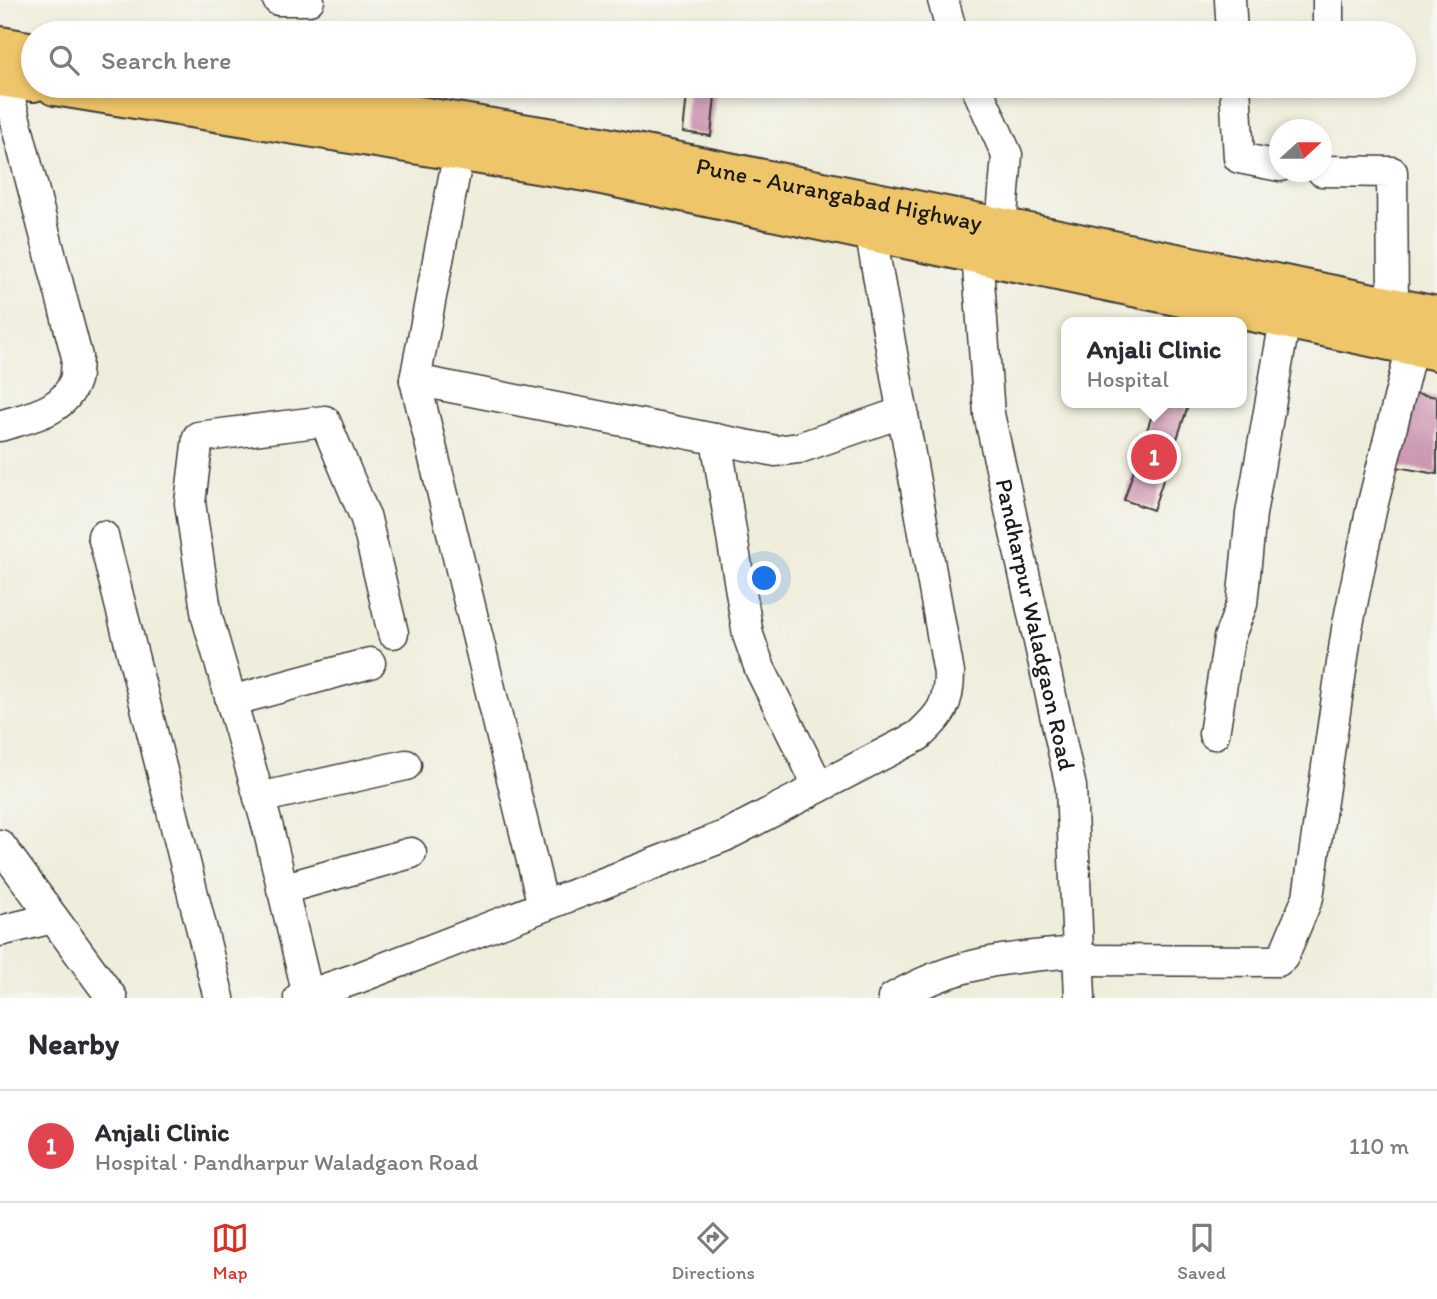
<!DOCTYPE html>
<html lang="en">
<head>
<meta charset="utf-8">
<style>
	body { margin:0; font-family:Itim,sans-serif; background:#f7f7f7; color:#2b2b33 }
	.compass { position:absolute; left:1269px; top:119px; width:63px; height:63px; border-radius:50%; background:#fff; box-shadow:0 4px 10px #0003; rotate:69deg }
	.you { position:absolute; left:765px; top:579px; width:24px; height:24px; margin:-18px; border:5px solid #fff; border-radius:50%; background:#1a73e8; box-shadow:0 0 0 10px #1a73e833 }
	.badge { display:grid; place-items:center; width:46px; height:46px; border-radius:50%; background:#d93025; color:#fff; font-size:23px; font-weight:700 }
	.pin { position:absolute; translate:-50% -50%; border:4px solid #fff; box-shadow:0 2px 7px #0006 }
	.popup { position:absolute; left:1061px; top:317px; width:186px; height:91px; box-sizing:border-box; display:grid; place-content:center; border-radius:14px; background:#fff; filter:drop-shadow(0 2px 5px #0005); font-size:23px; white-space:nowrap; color:#7c7c81 }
	.popup b { font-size:26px; color:#2b2b33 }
	.popup::after { content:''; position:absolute; left:50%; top:100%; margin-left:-14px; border:14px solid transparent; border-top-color:#fff }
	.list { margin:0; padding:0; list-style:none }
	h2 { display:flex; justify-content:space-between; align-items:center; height:91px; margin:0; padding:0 28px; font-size:30px }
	h2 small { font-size:23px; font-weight:400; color:#7c7c81 }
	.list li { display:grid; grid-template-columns:46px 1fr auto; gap:21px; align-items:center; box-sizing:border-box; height:112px; padding:0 28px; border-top:2px solid #e1e1e2 }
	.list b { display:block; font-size:26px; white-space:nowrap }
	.list p { margin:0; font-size:23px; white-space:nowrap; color:#7c7c81 }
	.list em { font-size:23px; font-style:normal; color:#7c7c81 }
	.icon { flex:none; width:38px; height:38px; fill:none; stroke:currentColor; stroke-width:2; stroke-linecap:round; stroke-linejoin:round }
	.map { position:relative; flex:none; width:1437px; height:998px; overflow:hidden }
	.search { position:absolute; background:#fff; box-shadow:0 4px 10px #0003; left:21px; right:21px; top:21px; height:77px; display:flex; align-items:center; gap:18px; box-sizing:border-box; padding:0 24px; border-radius:38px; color:#7c7c81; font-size:26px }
	.sheet { height:203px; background:#fff }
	nav { display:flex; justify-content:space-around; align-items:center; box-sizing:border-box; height:98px; border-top:2px solid #e1e1e2; background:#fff; font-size:19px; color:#7c7c81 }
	nav a { display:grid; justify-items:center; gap:4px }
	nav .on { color:#d93025 }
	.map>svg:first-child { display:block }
</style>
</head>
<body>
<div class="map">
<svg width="1437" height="998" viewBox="0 0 1437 998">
	<rect width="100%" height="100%" fill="#f6f6f2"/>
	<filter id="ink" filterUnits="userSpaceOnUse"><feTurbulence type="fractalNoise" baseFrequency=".0143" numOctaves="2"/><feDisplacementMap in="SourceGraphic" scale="14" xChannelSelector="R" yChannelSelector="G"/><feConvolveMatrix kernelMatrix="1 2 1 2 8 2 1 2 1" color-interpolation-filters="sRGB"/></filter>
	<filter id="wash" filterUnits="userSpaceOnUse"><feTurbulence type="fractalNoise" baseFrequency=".00686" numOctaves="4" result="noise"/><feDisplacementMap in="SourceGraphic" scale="28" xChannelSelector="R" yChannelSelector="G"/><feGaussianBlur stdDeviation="1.57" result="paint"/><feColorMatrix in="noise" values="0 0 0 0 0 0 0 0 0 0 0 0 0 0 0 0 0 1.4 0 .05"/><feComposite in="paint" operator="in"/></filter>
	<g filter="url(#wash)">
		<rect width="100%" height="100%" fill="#efeddb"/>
		<g id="blocks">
			<g fill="#cc94b0">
				<polygon points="688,86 716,86 711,136 683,132"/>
				<polygon points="1403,391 1437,397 1437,474 1391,466"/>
				<polygon points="1156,403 1189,403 1153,510 1124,500"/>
			</g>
		</g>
	</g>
	<g filter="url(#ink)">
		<use href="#blocks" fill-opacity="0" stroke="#3c3b39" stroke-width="2"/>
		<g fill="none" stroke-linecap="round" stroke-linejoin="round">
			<defs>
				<g id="minor">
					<polyline points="278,0 309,0"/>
					<polyline points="943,0 952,33"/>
					<polyline points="1230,0 1232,33"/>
					<polyline points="1328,33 1328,0"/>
					<polyline points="976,86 1007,155 1001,228"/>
					<polyline points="1235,86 1239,158 1280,166"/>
					<polyline points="459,151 415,380 543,906"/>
					<polyline points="1322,171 1392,172 1393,307"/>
					<path id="s1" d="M977 254 989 414 1071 787 1080 998"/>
					<polyline points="415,380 776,451 799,448 903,412"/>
					<path d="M0 426C28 417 64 413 75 380 77 373 76 364 77 357L4 77"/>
					<polyline points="716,439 748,635 760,669 819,787"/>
					<polyline points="103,536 219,998"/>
					<polyline points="231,701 370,663"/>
					<polyline points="1214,734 1229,638 1242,604 1251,514 1285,320"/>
					<polyline points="259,798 406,765"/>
					<polyline points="0,845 112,998"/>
					<polyline points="282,889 411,853"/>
					<polyline points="0,931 53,918"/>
					<polyline points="1080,960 1278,961 1283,957 1308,897 1347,629 1371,511 1412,346"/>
					<polyline points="308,995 268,828 207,617 190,503 198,437 325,421 366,519 393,633"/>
					<path d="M299 998 358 978 725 836 918 736C941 715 949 705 949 673L867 213"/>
					<path d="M893 998C956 962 1008 957 1079 952"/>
				</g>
				<g id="highway">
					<polyline points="0,46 33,52"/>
					<polyline points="0,77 33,82"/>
					<polyline points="55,86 592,173 1437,351"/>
					<path id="s2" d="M238 86 601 146 1437 316"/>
				</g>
			</defs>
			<use href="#minor" stroke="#3c3b39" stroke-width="33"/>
			<use href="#highway" stroke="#3c3b39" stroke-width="42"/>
			<use href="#minor" stroke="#fff" stroke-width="30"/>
			<use href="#highway" stroke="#eec569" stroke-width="38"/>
		</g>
	</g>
	<g text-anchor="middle" stroke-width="5" stroke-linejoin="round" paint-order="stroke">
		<g font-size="24" fill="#1c1c1c" stroke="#f6f6f2">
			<text dy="8" stroke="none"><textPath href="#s2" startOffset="611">Pune - Aurangabad Highway</textPath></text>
			<text dy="8" stroke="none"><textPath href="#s1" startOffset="376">Pandharpur Waladgaon Road</textPath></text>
		</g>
	</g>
</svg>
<svg class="compass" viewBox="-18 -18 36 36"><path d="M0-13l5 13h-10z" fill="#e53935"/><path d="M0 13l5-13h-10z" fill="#7c7c81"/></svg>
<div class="you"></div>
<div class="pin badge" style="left:1154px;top:457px;background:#e0444e">1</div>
<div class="popup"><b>Anjali Clinic</b>Hospital</div>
<div class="search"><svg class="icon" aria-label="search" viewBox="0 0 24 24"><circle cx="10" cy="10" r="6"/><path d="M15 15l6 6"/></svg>Search here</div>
</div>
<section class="sheet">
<h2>Nearby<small></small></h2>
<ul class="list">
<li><span class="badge" style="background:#e0444e">1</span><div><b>Anjali Clinic</b><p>Hospital · Pandharpur Waladgaon Road</p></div><em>110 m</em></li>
</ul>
</section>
<nav>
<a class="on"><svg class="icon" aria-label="map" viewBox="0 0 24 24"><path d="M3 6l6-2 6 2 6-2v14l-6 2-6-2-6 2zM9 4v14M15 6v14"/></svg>Map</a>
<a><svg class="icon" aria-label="directions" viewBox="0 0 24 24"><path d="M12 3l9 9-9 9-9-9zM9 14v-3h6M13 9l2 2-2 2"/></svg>Directions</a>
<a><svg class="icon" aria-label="saved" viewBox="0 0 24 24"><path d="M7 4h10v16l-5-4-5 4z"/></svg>Saved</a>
</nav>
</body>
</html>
